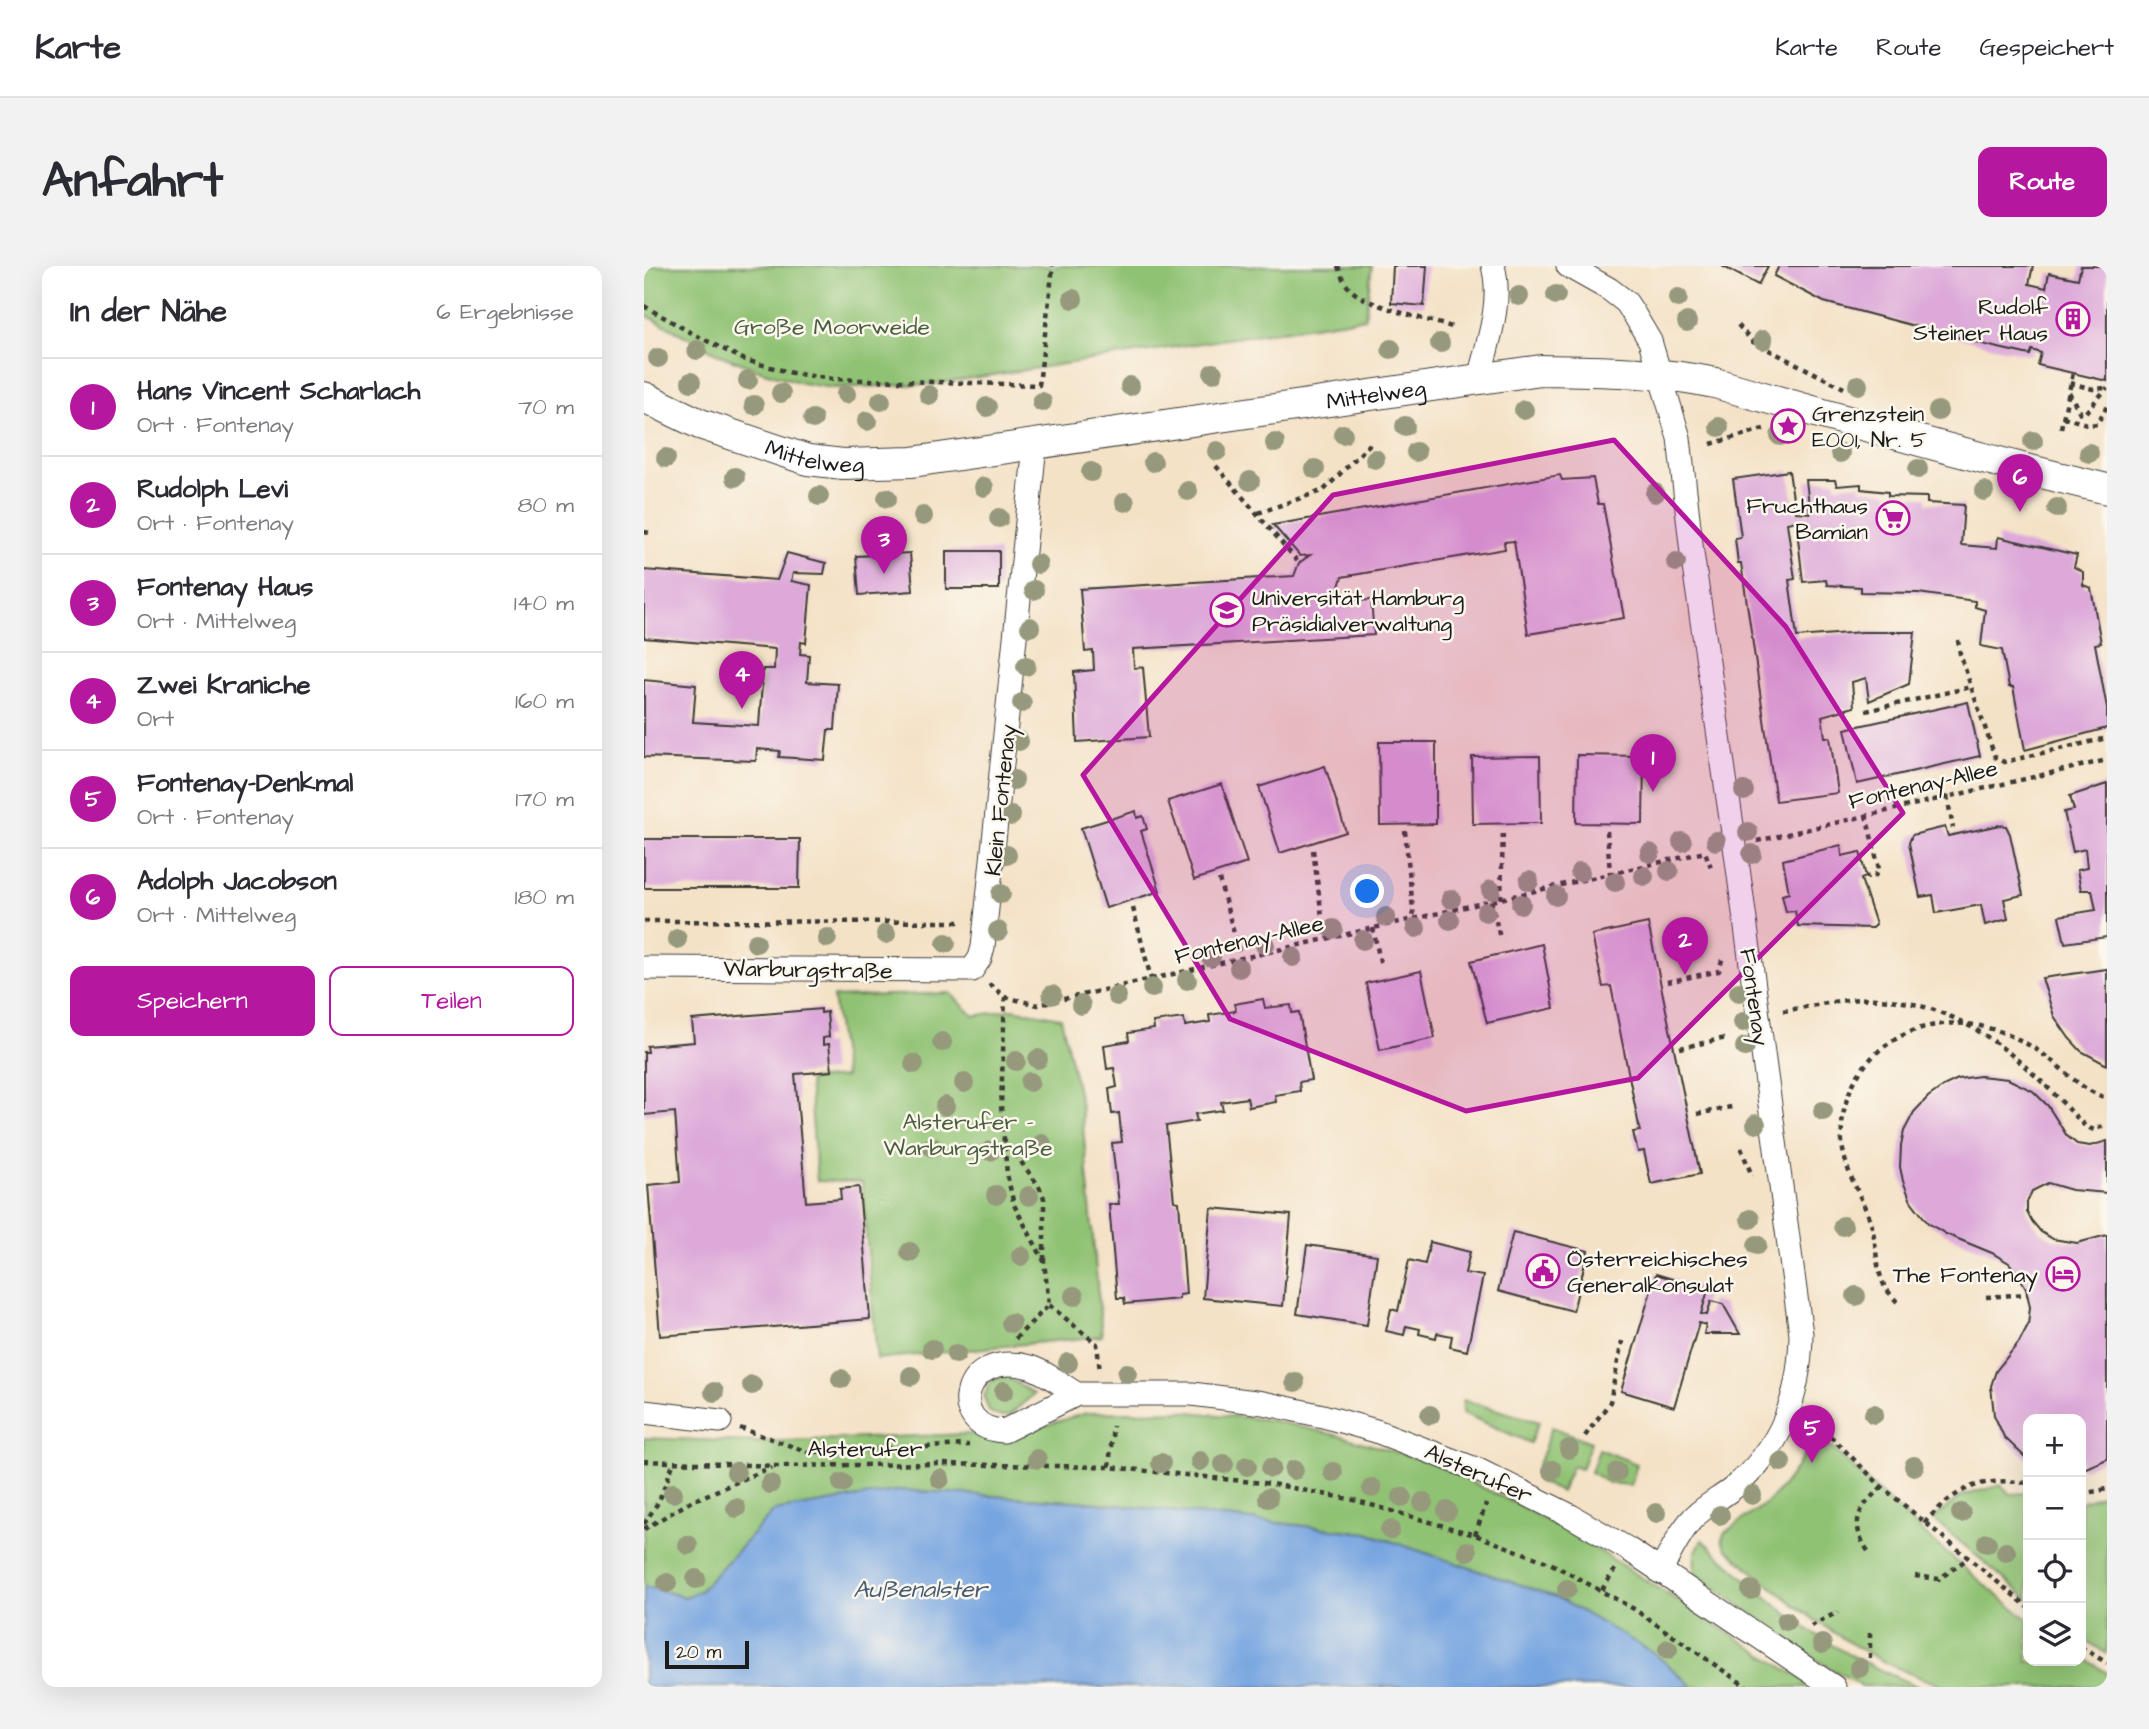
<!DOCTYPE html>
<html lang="de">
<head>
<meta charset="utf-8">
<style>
	body { margin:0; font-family:"Architects Daughter",sans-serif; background:#f2f2f3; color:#2b2b33 }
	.controls { position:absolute; right:21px; bottom:21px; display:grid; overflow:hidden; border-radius:14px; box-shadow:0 7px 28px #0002 }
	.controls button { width:63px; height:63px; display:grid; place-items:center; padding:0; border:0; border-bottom:2px solid #e1e1e2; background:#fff; color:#2b2b33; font:35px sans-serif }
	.scale { position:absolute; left:21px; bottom:18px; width:84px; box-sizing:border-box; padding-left:7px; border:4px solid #1c1c1c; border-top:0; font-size:19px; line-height:24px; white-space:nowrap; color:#1c1c1c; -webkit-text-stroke:5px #fbf7ec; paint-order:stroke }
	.you { position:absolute; left:724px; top:626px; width:24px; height:24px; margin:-18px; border:5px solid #fff; border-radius:50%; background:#1a73e8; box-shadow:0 0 0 10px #1a73e833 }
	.badge { display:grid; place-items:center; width:46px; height:46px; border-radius:50%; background:#b5179e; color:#fff; font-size:23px; font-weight:700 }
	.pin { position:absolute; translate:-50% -58px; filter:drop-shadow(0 2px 4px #0008) }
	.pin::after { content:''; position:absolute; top:37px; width:24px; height:21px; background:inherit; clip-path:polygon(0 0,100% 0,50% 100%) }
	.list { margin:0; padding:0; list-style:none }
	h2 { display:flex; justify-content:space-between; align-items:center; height:91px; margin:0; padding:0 28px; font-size:30px }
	h2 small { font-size:23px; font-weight:400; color:#7c7c81 }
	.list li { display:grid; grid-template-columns:46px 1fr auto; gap:21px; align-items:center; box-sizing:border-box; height:98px; padding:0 28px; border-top:2px solid #e1e1e2 }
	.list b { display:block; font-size:26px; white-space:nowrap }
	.list p { margin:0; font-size:23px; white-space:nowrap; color:#7c7c81 }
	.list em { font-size:23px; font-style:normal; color:#7c7c81 }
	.actions { display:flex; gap:14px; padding:21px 28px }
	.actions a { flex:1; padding:16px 0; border:2px solid #b5179e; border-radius:14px; text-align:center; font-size:24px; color:#b5179e }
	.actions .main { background:#b5179e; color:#fff }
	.icon { flex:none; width:38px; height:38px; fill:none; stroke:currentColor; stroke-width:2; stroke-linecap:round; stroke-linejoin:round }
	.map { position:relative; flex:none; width:1463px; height:1421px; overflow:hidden; border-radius:14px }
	header { display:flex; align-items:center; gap:42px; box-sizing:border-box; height:98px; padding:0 35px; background:#fff; border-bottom:2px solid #e1e1e2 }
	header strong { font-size:33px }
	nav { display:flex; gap:38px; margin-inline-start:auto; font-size:24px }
	.intro { display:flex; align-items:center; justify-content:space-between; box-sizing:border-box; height:168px; padding:0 42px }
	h1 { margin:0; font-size:49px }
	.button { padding:18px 32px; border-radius:14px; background:#b5179e; color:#fff; font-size:24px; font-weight:700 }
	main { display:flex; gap:42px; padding:0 42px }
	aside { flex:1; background:#fff; border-radius:14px; box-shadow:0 7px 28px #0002 }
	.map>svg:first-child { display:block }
</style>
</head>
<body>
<header>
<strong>Karte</strong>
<nav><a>Karte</a><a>Route</a><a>Gespeichert</a></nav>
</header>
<div class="intro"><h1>Anfahrt</h1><a class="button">Route</a></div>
<main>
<aside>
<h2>In der Nähe<small>6 Ergebnisse</small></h2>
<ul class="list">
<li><span class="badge">1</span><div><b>Hans Vincent Scharlach</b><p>Ort · Fontenay</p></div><em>70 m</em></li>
<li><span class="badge">2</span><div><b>Rudolph Levi</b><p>Ort · Fontenay</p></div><em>80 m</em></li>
<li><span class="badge">3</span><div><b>Fontenay Haus</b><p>Ort · Mittelweg</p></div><em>140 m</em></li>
<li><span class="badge">4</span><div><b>Zwei Kraniche</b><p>Ort</p></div><em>160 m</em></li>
<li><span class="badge">5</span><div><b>Fontenay-Denkmal</b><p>Ort · Fontenay</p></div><em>170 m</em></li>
<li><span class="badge">6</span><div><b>Adolph Jacobson</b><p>Ort · Mittelweg</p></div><em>180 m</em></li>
</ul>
<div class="actions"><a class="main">Speichern</a><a>Teilen</a></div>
</aside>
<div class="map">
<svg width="1463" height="1421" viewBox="0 0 1463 1421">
	<rect width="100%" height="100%" fill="#fbf7ec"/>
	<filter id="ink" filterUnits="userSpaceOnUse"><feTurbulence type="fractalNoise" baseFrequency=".0143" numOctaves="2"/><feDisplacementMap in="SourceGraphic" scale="14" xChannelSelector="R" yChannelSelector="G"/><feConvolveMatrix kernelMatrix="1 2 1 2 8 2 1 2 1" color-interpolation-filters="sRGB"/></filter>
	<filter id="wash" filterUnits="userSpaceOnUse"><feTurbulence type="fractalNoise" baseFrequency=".00686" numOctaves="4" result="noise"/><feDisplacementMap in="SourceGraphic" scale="28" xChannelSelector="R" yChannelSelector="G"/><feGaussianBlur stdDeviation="1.57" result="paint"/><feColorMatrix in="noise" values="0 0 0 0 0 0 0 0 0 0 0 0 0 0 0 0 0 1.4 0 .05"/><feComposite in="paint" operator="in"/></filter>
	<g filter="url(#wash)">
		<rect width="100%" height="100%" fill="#f4e2c7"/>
		<g fill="#90c273" stroke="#566f48" stroke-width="2">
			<polygon points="0,0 728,0 721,52 290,118 188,122 158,117 120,106 76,89 0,48"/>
			<polygon points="306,727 330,750 369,743 417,752 437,840 458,1070 233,1093 218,916 173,915 165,814 201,811 189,731"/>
			<polygon points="357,1111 363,1111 390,1128 364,1150 354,1150 345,1145 340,1131 346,1116"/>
			<polygon points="819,1134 895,1156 886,1177 819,1147"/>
			<polygon points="534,1145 626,1154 696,1170 787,1196 874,1239 943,1277 1170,1421 1049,1421 1010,1387 723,1267 445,1236 257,1224 83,1297 56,1325 41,1331 0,1320 0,1172 113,1176 379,1166 442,1147"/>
			<polygon points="908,1161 947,1176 937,1203 928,1200 917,1226 893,1215 891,1207"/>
			<path d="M1172 1166C1239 1232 1309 1296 1384 1353V1395H1437V1390L1463 1407V1421H1304C1217 1396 1150 1340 1082 1283 1079 1278 1077 1274 1080 1268 1083 1263 1117 1242 1125 1235 1146 1215 1159 1191 1172 1166Z"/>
			<polygon points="955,1183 993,1198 987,1219 964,1217 947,1206"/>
			<polygon points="1357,1219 1366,1228 1384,1227 1384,1333 1289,1253 1317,1230"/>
			<polygon points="1457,1229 1463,1231 1463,1388 1437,1371 1437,1236"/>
			<path d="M1058 1274C1093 1305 1127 1337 1165 1364 1199 1388 1237 1405 1275 1421L1218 1420 1176 1396 1050 1307 1051 1287Z"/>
		</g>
		<polygon fill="#77a5e0" stroke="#4a607e" stroke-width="2" points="257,1224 445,1236 723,1267 912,1331 1010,1387 1049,1421 0,1421 0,1320 41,1331 56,1325 130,1245"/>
		<g id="blocks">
			<g fill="#dda9d9">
				<polygon points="749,0 783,0 780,40 747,37"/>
				<polygon points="1078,0 1124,0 1114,19"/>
				<polygon points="1135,0 1389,0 1385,18 1402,22 1405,7 1434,13 1437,0 1463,0 1463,115 1394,99 1397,87 1388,84 1386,89 1350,81 1180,36 1130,10"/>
				<polygon points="1145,205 1151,246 1166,247 1162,214 1191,214 1193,220 1217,218 1217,223 1244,226 1244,230 1283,231 1283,237 1320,239 1317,279 1353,282 1354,271 1433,289 1430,301 1439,306 1439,319 1447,322 1457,377 1451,378 1463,442 1463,462 1381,484 1369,421 1365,421 1358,384 1337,380 1341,344 1331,341 1331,335 1274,327 1217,326 1217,321 1183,319 1182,314 1159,316 1152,255 1143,257 1151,313 1145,314 1153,371 1218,366 1271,366 1265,418 1225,435 1222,412 1208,416 1210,441 1178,450 1181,471 1186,471 1194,527 1132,535 1097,297 1094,297 1091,272 1097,271 1089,213"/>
				<polygon points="916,209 918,214 949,212 954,238 959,238 980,352 884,368 870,275 860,276 861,283 698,311 693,327 682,334 682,337 727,334 730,369 489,383 490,402 499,401 505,471 433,476 430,406 450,404 449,385 441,386 436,323 650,310 655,297 666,289 656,290 629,259"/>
				<rect x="302" y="285" width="53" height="38"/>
				<polygon points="143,287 182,297 180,308 149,307 147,315 167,319 162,377 157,376 156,388 165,389 163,416 194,418 191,464 184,464 181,494 135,491 136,485 113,483 112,495 0,491 0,414 52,419 49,456 115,460 119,403 130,403 131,383 0,372 0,304 133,314"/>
				<polygon points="266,287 269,325 215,329 212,290"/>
				<polygon points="1324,436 1336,490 1213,518 1201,463"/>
				<polygon points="735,476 792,476 792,558 736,559"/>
				<polygon points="933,489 1000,490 999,558 932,557"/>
				<polygon points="896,490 897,557 829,558 828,491"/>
				<polygon points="681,500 702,566 636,587 615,521"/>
				<polygon points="578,518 603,597 550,614 524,535"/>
				<polygon points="1463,518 1463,671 1421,677 1415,650 1452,644 1448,624 1437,624 1433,604 1443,602 1441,583 1429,586 1420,546 1430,544 1426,530"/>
				<polygon points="492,545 493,552 499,550 503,563 497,565 516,625 462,642 437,562"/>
				<polygon points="1356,559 1362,560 1366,568 1379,629 1360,633 1364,653 1341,659 1337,639 1292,647 1289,629 1276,631 1265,577 1268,569 1301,561 1304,570"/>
				<polygon points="0,573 156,573 155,622 0,622"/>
				<polygon points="1197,579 1198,590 1216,586 1222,611 1217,613 1232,658 1229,662 1154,660 1151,645 1142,646 1138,629 1145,627 1139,594"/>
				<polygon points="1004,657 1056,908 1007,918 1000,885 994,886 989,866 996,865 967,720 959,721 948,669"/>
				<polygon points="898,678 910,742 843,757 827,695"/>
				<polygon points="1463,703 1463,799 1437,785 1425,772 1410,750 1398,712"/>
				<polygon points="777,705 791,772 736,784 722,717"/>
				<polygon points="619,733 621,742 647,739 648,747 655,746 667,814 655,816 656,825 631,829 632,836 605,841 603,832 577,836 579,844 551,848 553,855 522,860 530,935 535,936 542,1028 535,1029 535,1033 481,1038 480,1032 473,1032 465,938 475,938 468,877 478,876 475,847 468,848 465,823 473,821 470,802 463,803 460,779 485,775 484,767 510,763 509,756 540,752 541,760 566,756 565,749 592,745 590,738"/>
				<polygon points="177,743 177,747 183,746 185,771 179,772 179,779 185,778 188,805 151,808 162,936 197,933 196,923 215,921 226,1053 16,1070 4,919 36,916 31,846 0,849 0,786 4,786 3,780 50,776 48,754"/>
				<polygon points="1336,810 1364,813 1389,825 1404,840 1423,870 1433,878 1446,880 1463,875 1463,927 1428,924 1404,917 1388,925 1383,936 1383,946 1387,954 1397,966 1409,973 1433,977 1463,969 1463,1193 1442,1202 1437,1203 1437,1153 1384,1153 1384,1194 1360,1171 1350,1149 1347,1120 1352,1105 1375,1076 1384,1059 1386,1041 1382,1022 1373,1006 1365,997 1348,987 1302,968 1284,957 1267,935 1259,915 1256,901 1257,880 1260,865 1270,846 1284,831 1301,819 1314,813"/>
				<polygon points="567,942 647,949 639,1040 559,1032"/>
				<polygon points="869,966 944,985 929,1045 854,1025"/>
				<polygon points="786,976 826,986 821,1007 839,1010 823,1085 806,1081 808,1070 793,1067 792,1072 775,1068 776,1063 762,1060 760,1069 742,1065 747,1043 754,1045 765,994 781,998"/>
				<polygon points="663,979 733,989 723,1059 653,1048"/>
				<polygon points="1012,1008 1064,1024 1057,1048 1063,1049 1067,1035 1079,1038 1096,1068 1060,1068 1062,1059 1055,1057 1030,1141 977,1125"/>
			</g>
		</g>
	</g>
	<g filter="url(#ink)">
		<use href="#blocks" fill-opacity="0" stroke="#3c3a36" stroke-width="2"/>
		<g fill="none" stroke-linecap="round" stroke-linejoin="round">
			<defs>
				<g id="minor">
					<path d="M924 0 965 23 982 36 990 48 1006 75 1035 172 1048 287 1091 580 1157 1068C1156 1131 1138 1182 1088 1223 1075 1233 1061 1240 1049 1252 1035 1267 1026 1288 1016 1306"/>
					<path d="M835 113C843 78 859 36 849 0"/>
					<polyline points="0,702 328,704 336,692 339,681 391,179"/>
					<path d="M433 1128C419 1120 402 1106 386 1101 316 1082 302 1163 360 1165L433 1128H548L619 1137 679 1150 732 1165 834 1204 927 1250 984 1283 1190 1421"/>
					<polyline points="0,1146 76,1155"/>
				</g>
				<g id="tertiary">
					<path id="s1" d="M0 131 56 158 164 194 199 198 268 196 897 104C955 105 1014 105 1071 117 1201 155 1331 192 1463 223"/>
				</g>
			</defs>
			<use href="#minor" stroke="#3c3a36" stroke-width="25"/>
			<use href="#tertiary" stroke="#3c3a36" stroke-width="32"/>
			<g stroke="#3c3a36" stroke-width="4.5" stroke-dasharray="5 5" stroke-linecap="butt">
				<path d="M694 0C697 9 700 17 707 24 725 41 786 54 811 62"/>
				<polyline points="0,40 53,70 101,94 148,107 189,113 395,119 409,0"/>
				<polyline points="1094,59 1109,76 1200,122"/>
				<polyline points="1426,117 1449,123 1462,122"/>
				<polyline points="1425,126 1436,147 1441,147 1463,122"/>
				<polyline points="1419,151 1446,159 1453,158 1463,140"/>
				<polyline points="1417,162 1429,107"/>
				<polyline points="1067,178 1123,162"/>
				<polyline points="572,200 655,297"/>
				<polyline points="614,247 680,224 726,178"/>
				<polyline points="0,266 6,267"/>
				<polyline points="1314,374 1316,388 1351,491 1360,496 1463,472"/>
				<polyline points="1222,445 1327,421"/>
				<polyline points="1303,530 1309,562"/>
				<polyline points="1222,549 1235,603 1231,610 1222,611"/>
				<polyline points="761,565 770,653"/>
				<polyline points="963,565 966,608"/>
				<polyline points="1113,575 1463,494"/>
				<polyline points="669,584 681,673"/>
				<polyline points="575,613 597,693"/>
				<polyline points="857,633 859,564"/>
				<polyline points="847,635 856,672"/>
				<polyline points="489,642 507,713"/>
				<polyline points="0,655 317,656"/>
				<polyline points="729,662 737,700"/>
				<polyline points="1023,716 1075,705 1079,690"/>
				<polyline points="345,718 361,731 357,840 363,908 370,939 400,995 405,1039 370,1074"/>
				<polyline points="361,731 394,739 1061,586 1067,601"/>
				<path d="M1139 745C1170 740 1203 731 1234 733 1325 738 1383 799 1441 860L1450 864 1463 858"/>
				<polyline points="1036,782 1082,772"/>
				<polyline points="1053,848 1092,840"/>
				<polyline points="359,872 395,920 400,932 400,994"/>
				<polyline points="1097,882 1108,910"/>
				<polyline points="1342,1031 1384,1028"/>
				<path d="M1253 1036C1249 1031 1243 1025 1240 1019 1231 1000 1233 977 1227 957 1218 930 1200 905 1198 876 1193 804 1252 751 1324 758 1357 762 1389 778 1414 800 1430 814 1443 826 1463 832"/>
				<polyline points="405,1039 453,1078 456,1106"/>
				<polyline points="1172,1156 1238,1221 1384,1341"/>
				<polyline points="96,1162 164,1186 325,1179"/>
				<polyline points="941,1170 966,1136 978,1075"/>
				<polyline points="0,1195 132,1200 294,1198 465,1201 628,1218 710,1234 831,1269 906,1297 990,1343 1103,1421"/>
				<polyline points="465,1201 469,1160"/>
				<polyline points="1437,1228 1463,1223"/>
				<path d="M1280 1257C1314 1221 1335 1211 1384 1217"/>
				<polyline points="0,1258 15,1235 30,1196"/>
				<polyline points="0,1263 46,1236 128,1201"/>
				<polyline points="831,1269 842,1238"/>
				<path d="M1224 1285C1205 1257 1214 1242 1238 1221"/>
				<polyline points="1271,1310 1295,1313 1323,1293"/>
				<polyline points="958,1324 971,1303"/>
				<polyline points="1167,1360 1194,1346"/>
				<polyline points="1226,1367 1226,1395"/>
				<polyline points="1437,1381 1463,1397"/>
			</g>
			<use href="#minor" stroke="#fff" stroke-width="23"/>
			<use href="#tertiary" stroke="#fff" stroke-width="30"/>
		</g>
		<g fill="#96997c">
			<circle cx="912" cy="29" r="10"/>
			<circle cx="875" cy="30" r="10"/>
			<circle cx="1034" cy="32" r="10"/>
			<circle cx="429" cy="33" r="10"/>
			<circle cx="1043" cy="56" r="10"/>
			<circle cx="1119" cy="74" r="10"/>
			<circle cx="796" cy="77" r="10"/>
			<circle cx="747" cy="83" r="10"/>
			<circle cx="53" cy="84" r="10"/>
			<circle cx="14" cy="92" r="10"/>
			<circle cx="569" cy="107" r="10"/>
			<circle cx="104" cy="114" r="10"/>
			<circle cx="47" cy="116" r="10"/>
			<circle cx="1214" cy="119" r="10"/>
			<circle cx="486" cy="120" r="10"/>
			<circle cx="137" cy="127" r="10"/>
			<circle cx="202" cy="128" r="10"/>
			<circle cx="285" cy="129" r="10"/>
			<circle cx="237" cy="135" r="10"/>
			<circle cx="398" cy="136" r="10"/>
			<circle cx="110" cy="139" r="10"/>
			<circle cx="343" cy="141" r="10"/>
			<circle cx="880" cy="144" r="10"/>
			<circle cx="1294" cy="145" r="10"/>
			<circle cx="169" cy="153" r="10"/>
			<circle cx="223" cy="155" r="10"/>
			<circle cx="761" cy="160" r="10"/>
			<circle cx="1075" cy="161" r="10"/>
			<circle cx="699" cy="168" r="10"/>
			<circle cx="1136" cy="170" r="10"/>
			<circle cx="1389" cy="175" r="10"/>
			<circle cx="631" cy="177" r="10"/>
			<circle cx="573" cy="185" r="10"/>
			<circle cx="772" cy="186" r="10"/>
			<circle cx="1196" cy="187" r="10"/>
			<circle cx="1445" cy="187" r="10"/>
			<circle cx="22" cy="192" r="10"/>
			<circle cx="731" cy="193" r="10"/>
			<circle cx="509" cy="196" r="10"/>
			<circle cx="671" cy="203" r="10"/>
			<circle cx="1274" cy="203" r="10"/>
			<circle cx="447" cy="206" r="10"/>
			<circle cx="91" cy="211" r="10"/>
			<circle cx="606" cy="215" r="10"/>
			<circle cx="340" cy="221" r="10"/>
			<circle cx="544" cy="225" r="10"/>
			<circle cx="1340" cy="225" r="10"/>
			<circle cx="1011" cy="227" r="10"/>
			<circle cx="175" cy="230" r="10"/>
			<circle cx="243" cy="232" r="10"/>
			<circle cx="481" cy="236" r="10"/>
			<circle cx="1413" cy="242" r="10"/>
			<circle cx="279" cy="250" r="10"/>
			<circle cx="355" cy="252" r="10"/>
			<circle cx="1032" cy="296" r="10"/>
			<circle cx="394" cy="298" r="10"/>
			<circle cx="390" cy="324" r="10"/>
			<circle cx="386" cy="361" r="10"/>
			<circle cx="382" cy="400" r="10"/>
			<circle cx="378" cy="437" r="10"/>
			<circle cx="375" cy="475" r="10"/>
			<circle cx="370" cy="514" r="10"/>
			<circle cx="1100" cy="525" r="10"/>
			<circle cx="367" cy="550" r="10"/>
			<circle cx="1104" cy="566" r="10"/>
			<circle cx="1072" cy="575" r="10"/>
			<circle cx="1038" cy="576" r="10"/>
			<circle cx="1006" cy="587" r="10"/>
			<circle cx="1108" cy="588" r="10"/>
			<circle cx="363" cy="589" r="10"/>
			<circle cx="1025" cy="605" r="10"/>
			<circle cx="936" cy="606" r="10"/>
			<circle cx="1000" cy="610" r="10"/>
			<circle cx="885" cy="615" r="10"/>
			<circle cx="971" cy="616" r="10"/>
			<circle cx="847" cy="624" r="10"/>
			<circle cx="357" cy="628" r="10"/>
			<circle cx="912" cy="630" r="10"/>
			<circle cx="807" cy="633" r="10"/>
			<circle cx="877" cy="638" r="10"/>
			<circle cx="842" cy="646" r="10"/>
			<circle cx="742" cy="651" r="10"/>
			<circle cx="806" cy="654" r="10"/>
			<circle cx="772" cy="662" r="10"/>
			<circle cx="689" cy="663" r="10"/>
			<circle cx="354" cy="665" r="10"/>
			<circle cx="242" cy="668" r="10"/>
			<circle cx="183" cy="672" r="10"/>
			<circle cx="33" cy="673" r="10"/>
			<circle cx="719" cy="674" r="10"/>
			<circle cx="112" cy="677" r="10"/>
			<circle cx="302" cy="677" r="10"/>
			<circle cx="621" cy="679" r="10"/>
			<circle cx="567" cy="691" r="10"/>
			<circle cx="649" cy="691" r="10"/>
			<circle cx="595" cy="702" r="10"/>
			<circle cx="543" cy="714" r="10"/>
			<circle cx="508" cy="722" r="10"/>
			<circle cx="1095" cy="726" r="10"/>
			<circle cx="408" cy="729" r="10"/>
			<circle cx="473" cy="730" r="10"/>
			<circle cx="437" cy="739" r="10"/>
			<circle cx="1099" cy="756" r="10"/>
			<circle cx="298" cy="776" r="10"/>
			<circle cx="1101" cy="781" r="10"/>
			<circle cx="394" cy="793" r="10"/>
			<circle cx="372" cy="795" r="10"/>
			<circle cx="270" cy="798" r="10"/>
			<circle cx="386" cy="816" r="10"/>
			<circle cx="320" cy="817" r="10"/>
			<circle cx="301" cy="840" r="10"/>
			<circle cx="1179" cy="845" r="10"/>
			<circle cx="1112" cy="858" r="10"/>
			<circle cx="398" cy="878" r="10"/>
			<circle cx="288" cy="881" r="10"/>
			<circle cx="346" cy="885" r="10"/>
			<circle cx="352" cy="929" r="10"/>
			<circle cx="385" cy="930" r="10"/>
			<circle cx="1106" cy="953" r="10"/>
			<circle cx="1199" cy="960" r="10"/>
			<circle cx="1113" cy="979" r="10"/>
			<circle cx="266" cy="986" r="10"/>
			<circle cx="377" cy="990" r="10"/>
			<circle cx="430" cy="1030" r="10"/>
			<circle cx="1212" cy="1030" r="10"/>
			<circle cx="367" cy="1057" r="10"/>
			<circle cx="288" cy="1083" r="10"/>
			<circle cx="312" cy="1088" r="10"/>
			<circle cx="424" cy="1097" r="10"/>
			<circle cx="483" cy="1107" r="10"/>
			<circle cx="267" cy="1110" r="10"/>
			<circle cx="197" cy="1113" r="10"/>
			<circle cx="651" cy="1116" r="10"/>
			<circle cx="108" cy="1119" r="10"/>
			<circle cx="360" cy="1125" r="10"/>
			<circle cx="70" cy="1126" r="10"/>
			<circle cx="1230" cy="1148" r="10"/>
			<circle cx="786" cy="1149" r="10"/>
			<circle cx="925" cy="1183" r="10"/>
			<circle cx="393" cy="1193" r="10"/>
			<circle cx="556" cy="1195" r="10"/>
			<circle cx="1137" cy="1196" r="10"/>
			<circle cx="517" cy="1197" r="10"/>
			<circle cx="580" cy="1198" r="10"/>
			<circle cx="603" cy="1200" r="10"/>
			<circle cx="1270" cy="1200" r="10"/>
			<circle cx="627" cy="1202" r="10"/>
			<circle cx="650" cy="1204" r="10"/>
			<circle cx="908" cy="1204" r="10"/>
			<circle cx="92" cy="1206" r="10"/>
			<circle cx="689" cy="1206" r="10"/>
			<circle cx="973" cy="1206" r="10"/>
			<circle cx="296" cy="1213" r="10"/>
			<circle cx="198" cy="1217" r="10"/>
			<circle cx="126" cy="1218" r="10"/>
			<circle cx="728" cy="1222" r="10"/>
			<circle cx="29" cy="1227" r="10"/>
			<circle cx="1108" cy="1229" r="10"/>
			<circle cx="758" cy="1231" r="10"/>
			<circle cx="624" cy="1232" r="10"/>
			<circle cx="779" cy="1236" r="10"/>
			<circle cx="92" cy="1242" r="10"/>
			<circle cx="803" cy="1245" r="10"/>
			<circle cx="1012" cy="1247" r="10"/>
			<circle cx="1317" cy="1247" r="10"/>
			<circle cx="1076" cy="1249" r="10"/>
			<circle cx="746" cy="1264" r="10"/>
			<circle cx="1343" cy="1277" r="10"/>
			<circle cx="44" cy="1279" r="10"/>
			<circle cx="823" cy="1285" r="10"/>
			<circle cx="1362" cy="1286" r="10"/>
			<circle cx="52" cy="1313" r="10"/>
			<circle cx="23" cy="1317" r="10"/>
			<circle cx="923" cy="1323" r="10"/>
			<circle cx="1107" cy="1324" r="10"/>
			<circle cx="1142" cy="1355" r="10"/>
			<circle cx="1178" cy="1378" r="10"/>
			<circle cx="1024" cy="1383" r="10"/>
			<circle cx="1215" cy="1402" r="10"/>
		</g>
	</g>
	<path fill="#b5179e" fill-opacity="0.2" stroke="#b5179e" stroke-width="5" stroke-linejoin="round" d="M970 174 1142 361 1259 547 994 812 822 845 586 753 439 509 689 229Z"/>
	<defs>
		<symbol id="building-ring" viewBox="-11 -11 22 22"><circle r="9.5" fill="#fbf7ec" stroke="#b5179e" stroke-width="1.5"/><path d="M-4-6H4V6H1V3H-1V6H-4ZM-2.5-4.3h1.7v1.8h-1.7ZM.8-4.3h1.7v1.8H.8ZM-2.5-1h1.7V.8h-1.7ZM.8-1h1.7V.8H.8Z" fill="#b5179e"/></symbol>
		<symbol id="sight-ring" viewBox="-11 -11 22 22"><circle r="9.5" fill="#fbf7ec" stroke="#b5179e" stroke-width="1.5"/><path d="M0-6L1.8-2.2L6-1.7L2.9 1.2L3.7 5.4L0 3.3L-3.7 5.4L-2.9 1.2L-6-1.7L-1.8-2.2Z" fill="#b5179e"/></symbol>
		<symbol id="supermarket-ring" viewBox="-11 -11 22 22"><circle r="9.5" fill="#fbf7ec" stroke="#b5179e" stroke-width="1.5"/><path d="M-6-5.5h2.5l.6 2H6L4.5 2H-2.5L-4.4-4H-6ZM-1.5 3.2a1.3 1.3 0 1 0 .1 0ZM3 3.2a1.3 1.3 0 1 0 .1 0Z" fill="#b5179e"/></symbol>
		<symbol id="university-ring" viewBox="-11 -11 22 22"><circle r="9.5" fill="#fbf7ec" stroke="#b5179e" stroke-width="1.5"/><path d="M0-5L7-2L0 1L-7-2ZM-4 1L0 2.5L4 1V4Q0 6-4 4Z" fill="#b5179e"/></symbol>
		<symbol id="civic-ring" viewBox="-11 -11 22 22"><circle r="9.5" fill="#fbf7ec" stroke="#b5179e" stroke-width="1.5"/><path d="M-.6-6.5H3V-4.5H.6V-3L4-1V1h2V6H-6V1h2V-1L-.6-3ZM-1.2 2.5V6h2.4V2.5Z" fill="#b5179e"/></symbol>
		<symbol id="hotel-ring" viewBox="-11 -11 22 22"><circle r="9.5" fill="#fbf7ec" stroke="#b5179e" stroke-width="1.5"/><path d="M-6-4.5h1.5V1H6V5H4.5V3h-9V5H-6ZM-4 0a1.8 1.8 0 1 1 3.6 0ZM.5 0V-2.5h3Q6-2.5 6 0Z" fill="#b5179e"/></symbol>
	</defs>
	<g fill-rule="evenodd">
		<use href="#building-ring" x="1410" y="34" width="38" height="38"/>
		<use href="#sight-ring" x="1125" y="141" width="38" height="38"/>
		<use href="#supermarket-ring" x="1230" y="233" width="38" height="38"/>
		<use href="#university-ring" x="564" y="325" width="38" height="38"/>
		<use href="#civic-ring" x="880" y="986" width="38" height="38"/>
		<use href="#hotel-ring" x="1400" y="989" width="38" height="38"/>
	</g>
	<g text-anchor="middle" stroke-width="5" stroke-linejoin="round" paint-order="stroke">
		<g font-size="23" fill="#1c1c1c" stroke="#fbf7ec" text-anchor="end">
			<text x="1404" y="48">Rudolf<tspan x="1404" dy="26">Steiner Haus</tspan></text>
			<text x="1168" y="155" text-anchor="start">Grenzstein<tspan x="1168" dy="26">E001, Nr. 5</tspan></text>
			<text x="1224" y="247">Fruchthaus<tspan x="1224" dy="26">Bamian</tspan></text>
			<text x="608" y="339" text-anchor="start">Universität Hamburg<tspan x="608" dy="26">Präsidialverwaltung</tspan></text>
			<text x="923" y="1000" text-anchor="start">Österreichisches<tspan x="923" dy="26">Generalkonsulat</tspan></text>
			<text x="1394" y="1016">The Fontenay</text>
		</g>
		<g font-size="23" fill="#4a5e3f" stroke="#fbf7ec">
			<text x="188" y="68">Große Moorweide</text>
			<text x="324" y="863">Alsterufer -<tspan x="324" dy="26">Warburgstraße</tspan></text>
		</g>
		<g font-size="23" fill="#1c1c1c" stroke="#fbf7ec">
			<text dy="8" stroke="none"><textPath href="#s1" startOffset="749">Mittelweg</textPath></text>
			<text dy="8" stroke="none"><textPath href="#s1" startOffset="182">Mittelweg</textPath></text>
			<text transform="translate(1279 518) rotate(-13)" y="8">Fontenay-Allee</text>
			<text transform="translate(356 534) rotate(-84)" y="8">Klein Fontenay</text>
			<text transform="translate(605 673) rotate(-13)" y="8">Fontenay-Allee</text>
			<text transform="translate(164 703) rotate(1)" y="8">Warburgstraße</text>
			<text transform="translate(1111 731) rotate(82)" y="8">Fontenay</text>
			<text x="221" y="1190">Alsterufer</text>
			<text transform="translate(835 1207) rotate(24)" y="8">Alsterufer</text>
		</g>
		<g font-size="24" font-style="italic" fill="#455a74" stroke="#fbf7ec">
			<text x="276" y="1331">Außenalster</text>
		</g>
	</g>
</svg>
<div class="controls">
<button>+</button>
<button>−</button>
<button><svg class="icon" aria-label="locate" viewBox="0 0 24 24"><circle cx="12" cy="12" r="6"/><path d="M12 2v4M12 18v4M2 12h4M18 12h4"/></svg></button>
<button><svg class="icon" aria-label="layers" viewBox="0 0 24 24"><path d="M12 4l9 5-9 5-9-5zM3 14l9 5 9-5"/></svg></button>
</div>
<div class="scale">20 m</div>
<div class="you"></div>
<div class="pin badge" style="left:1009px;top:526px">1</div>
<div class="pin badge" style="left:1041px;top:709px">2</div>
<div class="pin badge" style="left:240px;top:308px">3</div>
<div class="pin badge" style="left:98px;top:443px">4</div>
<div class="pin badge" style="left:1168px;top:1197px">5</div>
<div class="pin badge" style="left:1376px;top:246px">6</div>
</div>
</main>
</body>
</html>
